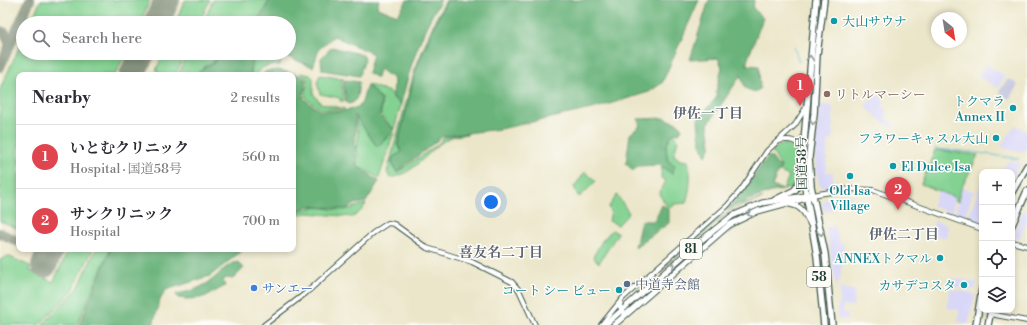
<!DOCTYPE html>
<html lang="en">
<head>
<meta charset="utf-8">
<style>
	body { margin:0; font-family:"Libre Bodoni","Noto Serif JP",serif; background:#f2f2f3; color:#2b2b33 }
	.controls { position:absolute; right:12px; bottom:12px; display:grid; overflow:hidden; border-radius:8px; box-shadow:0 2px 6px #0003 }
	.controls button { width:36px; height:36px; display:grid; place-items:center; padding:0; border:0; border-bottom:1px solid #e1e1e2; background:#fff; color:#2b2b33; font:20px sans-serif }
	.compass { position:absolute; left:931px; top:12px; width:36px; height:36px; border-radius:50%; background:#fff; box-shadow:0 2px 6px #0003; rotate:150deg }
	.you { position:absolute; left:491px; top:202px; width:14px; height:14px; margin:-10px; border:3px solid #fff; border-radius:50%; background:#1a73e8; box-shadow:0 0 0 6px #1a73e833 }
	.badge { display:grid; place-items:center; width:26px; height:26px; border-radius:50%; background:#2563eb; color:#fff; font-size:13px; font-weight:700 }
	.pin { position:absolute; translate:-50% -33px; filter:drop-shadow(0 1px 2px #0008) }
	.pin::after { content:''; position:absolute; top:21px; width:14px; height:12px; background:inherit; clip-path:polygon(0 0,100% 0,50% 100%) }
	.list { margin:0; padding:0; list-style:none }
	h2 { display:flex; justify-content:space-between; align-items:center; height:52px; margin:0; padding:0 16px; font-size:17px }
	h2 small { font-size:13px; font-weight:400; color:#7c7c81 }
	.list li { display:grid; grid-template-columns:26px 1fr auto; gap:12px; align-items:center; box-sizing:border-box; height:64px; padding:0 16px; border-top:1px solid #e1e1e2 }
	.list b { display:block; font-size:15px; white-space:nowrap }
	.list p { margin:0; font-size:13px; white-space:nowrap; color:#7c7c81 }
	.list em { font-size:13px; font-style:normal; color:#7c7c81 }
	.icon { flex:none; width:22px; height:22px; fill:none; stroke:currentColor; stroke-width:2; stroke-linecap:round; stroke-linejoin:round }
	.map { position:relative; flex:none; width:1027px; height:325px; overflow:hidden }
	.search { position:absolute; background:#fff; box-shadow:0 2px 6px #0003; left:16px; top:16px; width:280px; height:44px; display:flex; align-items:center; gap:10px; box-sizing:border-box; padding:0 14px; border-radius:22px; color:#7c7c81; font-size:15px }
	.panel { position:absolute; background:#fff; box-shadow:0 2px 6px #0003; left:16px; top:72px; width:280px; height:180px; border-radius:8px }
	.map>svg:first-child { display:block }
</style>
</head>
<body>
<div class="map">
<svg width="1027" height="325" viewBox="0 0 1027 325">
	<rect width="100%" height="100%" fill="#fdfcf7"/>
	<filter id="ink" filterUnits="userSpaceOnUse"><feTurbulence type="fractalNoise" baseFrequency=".025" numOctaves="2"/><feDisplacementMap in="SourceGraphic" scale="8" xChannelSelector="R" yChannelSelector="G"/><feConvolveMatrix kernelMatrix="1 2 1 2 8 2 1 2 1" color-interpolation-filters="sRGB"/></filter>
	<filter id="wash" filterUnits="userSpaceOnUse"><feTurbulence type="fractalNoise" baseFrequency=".012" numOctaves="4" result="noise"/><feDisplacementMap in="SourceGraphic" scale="16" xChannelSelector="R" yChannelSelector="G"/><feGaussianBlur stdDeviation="0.9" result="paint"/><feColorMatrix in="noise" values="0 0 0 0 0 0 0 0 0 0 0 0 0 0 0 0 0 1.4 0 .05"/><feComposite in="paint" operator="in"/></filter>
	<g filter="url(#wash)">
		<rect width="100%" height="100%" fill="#ebe6c9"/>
		<g fill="#d9d7f8">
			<polygon points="985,64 1005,76 998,88 978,76"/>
			<polygon points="877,94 885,102 882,106 887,111 885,115 887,120 894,124 893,128 880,120 865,106"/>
			<polygon points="820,104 833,106 833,140 828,140 826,172 832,172 835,186 826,188 819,185 816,168 815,154"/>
			<polygon points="1015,125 1027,132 1027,147 1024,151 1013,151 1003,148 1001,146"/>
			<polygon points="1008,161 1021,162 1012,179 1012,172 1000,172"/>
			<polygon points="982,182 982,225 967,220"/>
			<polygon points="962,188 974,191 964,218 955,214"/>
			<polygon points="938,191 956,198 951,213 932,206"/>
			<polygon points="851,195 852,201 831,205 832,210 823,211 822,204 826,199"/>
			<polygon points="1023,210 1027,212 1027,221 1019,240 1015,236 1015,231"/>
			<polygon points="934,221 948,225 946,238 931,235"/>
			<polygon points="834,226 840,244 844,243 840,280 836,288 826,227"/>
			<polygon points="952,278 977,282 975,290 951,286"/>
			<polygon points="840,288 855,290 853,307 843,306 843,312 848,313 848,319 838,320 837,308 840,302"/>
			<polygon points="950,289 973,293 975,296 968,324 958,322 959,310 947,308"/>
		</g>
		<polygon fill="#c0c2dd" points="1010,79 1018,85 1009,99 999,92 1006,81"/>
		<g fill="#83d292" stroke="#518863">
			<polygon points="41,0 150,0 140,23 30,23"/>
			<polygon points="185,0 210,0 199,23 175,23"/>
			<polygon points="213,0 269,0 263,11 254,23 203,23"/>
			<path d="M446 0H447L433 27 416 70 397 145 402 152 393 157 391 162 397 173 438 144 444 137 468 134C459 135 451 136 444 141 426 153 413 175 390 178L387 172 415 69 434 22Z"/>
			<polygon points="23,39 23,53 126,53 115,75 19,75 19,229 0,221 0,89"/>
			<polygon points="163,53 186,53 175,75 164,75 156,71"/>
			<polygon points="188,53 214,53 214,62 205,66 195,75 178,75"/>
			<path d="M279 54 282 57 280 65C270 65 261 65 256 75H251L253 61Z"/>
			<polygon points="300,73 310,75 313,78 313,93 320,103 345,109 320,109 305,97 308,80"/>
			<polygon points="320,75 344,79 341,80 344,101 340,101 340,98 320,94 317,82"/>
			<polygon points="367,84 392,93 392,97 401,105 394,129 381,115 382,100"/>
			<polygon points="356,116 377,147 394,132 379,178 357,166 358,134"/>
			<path d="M672 133 678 139 674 155 680 160 688 161C692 176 690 189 686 203L675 204 668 208 659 194 666 181 661 178 663 145Z"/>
			<path d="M787 144 793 145C802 152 799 179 792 187L783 190 789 176 780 172 781 167 772 151 780 145Z"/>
			<polygon points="935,150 978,155 959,193 959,202 956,201 956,198 921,184"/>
			<polygon points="585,172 596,181 581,196 578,196 574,187"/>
			<polygon points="617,195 629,213 618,225 609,221 611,211 608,208"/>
			<path d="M366 204 361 211 353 217 307 213 293 215C312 202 324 210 344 210 351 209 359 205 366 204Z"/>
			<polygon points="612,230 618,233 599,263 593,257 602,241"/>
			<polygon points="69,249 93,249 73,290 39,325 0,325 0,260 8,256 30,266 30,271 53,282"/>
			<polygon points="96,249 110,249 77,325 42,325 78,288"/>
		</g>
		<g fill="#6ab47c" stroke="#447858">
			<path d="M270 0H379L377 8 398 15 407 0H441C420 33 410 67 401 104L393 97 394 79 379 69 377 78 368 73 373 54 334 36 319 49 313 67 278 53 252 60 250 75H197L205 67 215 62V53H289V23H255L264 12Z"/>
			<polygon points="448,0 699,0 662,83 649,92 596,108 500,129 443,136 397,172 392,162 393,157 402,152 398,145 416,69 433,28"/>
			<polygon points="709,0 754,0 753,8 763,18 747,61 747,65 759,66 760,89 754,92 745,88 741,75 708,124 711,145 706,156 700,144 698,119 717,97 716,92 722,67 718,58 690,60"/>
			<polygon points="332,47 363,55 365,59 359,76 322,70 321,58"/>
			<polygon points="279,70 299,75 306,80 303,98 320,111 343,111 358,108 362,102 367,85 381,100 380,116 394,130 377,147 355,115 356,166 379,181 366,202 355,204 346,209 308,206 293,213 293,75 262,75 266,71"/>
			<polygon points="346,80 359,82 357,97 354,102 349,104 346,102 343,81"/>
			<polygon points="665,118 679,124 682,129 679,133 671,135 666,147 668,161 675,165 672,174 660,165 638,166 633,171 626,163 630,134 640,126 638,119"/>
			<polygon points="768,156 772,158 778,166 780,165 780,172 778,172 772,186 783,190 771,192 743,202 726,211 745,189"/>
			<polygon points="763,198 739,207 724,216 625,302 718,219 742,205"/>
			<polygon points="662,205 669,209 669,223 635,247 641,221 654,221"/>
			<polygon points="111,249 244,249 210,276 166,290 160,300 153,325 79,325"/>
			<path d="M238 262 244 268 233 279 227 278 223 280 225 286C205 297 201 301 178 298L176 294C188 292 199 289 209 282 219 276 226 263 238 262Z"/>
		</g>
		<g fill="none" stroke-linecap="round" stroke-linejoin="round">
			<g stroke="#51b5d0" stroke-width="1">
				<polyline points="794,47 799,62"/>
				<polyline points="935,149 972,152 1019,159"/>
			</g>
			<g stroke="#85927e" stroke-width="10">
				<polyline points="0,31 5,33 10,45"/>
				<polyline points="0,67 30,0"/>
				<polyline points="0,233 19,242"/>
			</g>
			<g stroke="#85927e" stroke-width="26">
				<polyline points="156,23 167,0"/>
				<polyline points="132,75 142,53"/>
				<polyline points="44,265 51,249"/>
			</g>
		</g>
	</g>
	<g filter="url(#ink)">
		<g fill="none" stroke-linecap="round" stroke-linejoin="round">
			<defs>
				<g id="tertiary">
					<path d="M778 141C789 139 798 139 802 151"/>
					<polyline points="812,195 850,189 873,190 982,229"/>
					<polyline points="1012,242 1027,246"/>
					<polyline points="621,301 620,307 625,314"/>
					<polyline points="990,314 1027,321"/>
					<polyline points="264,325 306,293 373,233 388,223 394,224 427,248 472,262 512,282 519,290 535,325"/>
					<polyline points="601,325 623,298 727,206 741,190 767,151 795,125 805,109"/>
				</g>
				<g id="primary">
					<path d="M789 204C803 206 805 214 811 225"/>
					<polyline points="605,325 699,242 732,216 762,203 810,195"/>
					<polyline points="614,325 729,225 758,211 810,197"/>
				</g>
				<g id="trunk">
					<polyline points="816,0 803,153 805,187 817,256 824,325"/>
					<polyline points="824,0 817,54 814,114 809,157 811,186 825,254 832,325"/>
					<polyline points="1012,192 1027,166"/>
					<polyline points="775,200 795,190 802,177"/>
					<polyline points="1012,225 1027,191"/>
					<polyline points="976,325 982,289"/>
					<polyline points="988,325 991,310"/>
				</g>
			</defs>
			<use href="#tertiary" stroke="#3e564a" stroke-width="6"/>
			<use href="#primary" stroke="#3e564a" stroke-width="7"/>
			<use href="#trunk" stroke="#3e564a" stroke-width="8"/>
			<use href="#tertiary" stroke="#fff" stroke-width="4"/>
			<use href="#primary" stroke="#fff" stroke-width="5"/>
			<use href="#trunk" stroke="#fff" stroke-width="5.5"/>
		</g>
		<defs><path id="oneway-chevron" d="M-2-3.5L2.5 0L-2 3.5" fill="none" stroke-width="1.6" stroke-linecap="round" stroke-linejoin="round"/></defs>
		<g stroke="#8f9e9a">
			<use href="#oneway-chevron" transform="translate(810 58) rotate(-85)"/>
			<use href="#oneway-chevron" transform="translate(813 122) rotate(99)"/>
			<use href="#oneway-chevron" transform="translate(750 214) rotate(157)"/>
			<use href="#oneway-chevron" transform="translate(821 233) rotate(78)"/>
			<use href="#oneway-chevron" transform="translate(672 265) rotate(-41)"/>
		</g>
	</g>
	<g fill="#0f9aa8" stroke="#fdfcf7" stroke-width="1.5">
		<circle cx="834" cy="21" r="4"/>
		<circle cx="1013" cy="108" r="4"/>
		<circle cx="996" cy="138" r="4"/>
		<circle cx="893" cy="166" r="4"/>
		<circle cx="850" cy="176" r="4"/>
		<circle cx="940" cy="258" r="4"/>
		<circle cx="964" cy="285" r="4"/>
		<circle cx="619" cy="290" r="4"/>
	</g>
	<circle fill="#8d6e63" stroke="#fdfcf7" stroke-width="1.5" cx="827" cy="94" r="4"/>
	<circle fill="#5c6f8a" stroke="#fdfcf7" stroke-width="1.5" cx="627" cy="284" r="4"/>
	<circle fill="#3f7fe0" stroke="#fdfcf7" stroke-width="1.5" cx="254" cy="288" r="4"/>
	<g text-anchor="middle" stroke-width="3" stroke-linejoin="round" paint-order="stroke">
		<g fill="#fdfcf7" stroke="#62766e" stroke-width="1">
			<rect x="680" y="239" width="22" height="20" rx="3"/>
			<rect x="807" y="267" width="24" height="20" rx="3"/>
		</g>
		<g font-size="12" font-weight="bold" fill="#1f3d34">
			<text x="691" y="253">81</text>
			<text x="819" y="281">58</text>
		</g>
		<g font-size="13" fill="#0d838f" stroke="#fdfcf7" text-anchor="end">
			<text x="842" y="26" text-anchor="start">大山サウナ</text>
			<text x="1005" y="106">トクマラ<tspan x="1005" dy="15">Annex II</tspan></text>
			<text x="988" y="143">フラワーキャスル大山</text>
			<text x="901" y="171" text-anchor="start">El Dulce Isa</text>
			<text x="850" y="195" text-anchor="middle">Old Isa<tspan x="850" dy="15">Village</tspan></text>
			<text x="932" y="263">ANNEXトクマル</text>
			<text x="956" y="290">カサデコスタ</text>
			<text x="611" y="295">コート シー ビュー</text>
		</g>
		<g font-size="13" fill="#785e54" stroke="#fdfcf7" text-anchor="start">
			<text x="835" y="99">リトルマーシー</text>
		</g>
		<g font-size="13" fill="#1f3d34" stroke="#fdfcf7">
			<text transform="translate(801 163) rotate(-91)" y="5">国道58号</text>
		</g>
		<g font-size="13" fill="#4e5e75" stroke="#fdfcf7" text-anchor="start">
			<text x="635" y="289">中道寺会館</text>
		</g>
		<g font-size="13" fill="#366cbe" stroke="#fdfcf7" text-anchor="start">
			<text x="262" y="293">サンエー</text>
		</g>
		<g font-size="14" font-weight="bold" fill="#5d6473" stroke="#fdfcf7">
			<text x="708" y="118">伊佐一丁目</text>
			<text x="904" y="239">伊佐二丁目</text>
			<text x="501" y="257">喜友名二丁目</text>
		</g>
	</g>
</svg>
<div class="controls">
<button>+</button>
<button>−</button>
<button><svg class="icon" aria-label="locate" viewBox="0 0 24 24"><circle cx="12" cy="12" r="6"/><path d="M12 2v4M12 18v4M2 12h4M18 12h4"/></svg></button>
<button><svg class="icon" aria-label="layers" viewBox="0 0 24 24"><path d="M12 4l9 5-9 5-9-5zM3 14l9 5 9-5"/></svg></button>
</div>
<svg class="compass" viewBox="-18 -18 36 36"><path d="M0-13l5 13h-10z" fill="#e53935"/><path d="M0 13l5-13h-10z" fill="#7c7c81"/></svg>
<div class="you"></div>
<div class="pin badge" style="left:800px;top:106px;background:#e0444e">1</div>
<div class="pin badge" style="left:898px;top:210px;background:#e0444e">2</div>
<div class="search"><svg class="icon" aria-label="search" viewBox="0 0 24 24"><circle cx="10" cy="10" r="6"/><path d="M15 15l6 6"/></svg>Search here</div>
<section class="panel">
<h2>Nearby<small>2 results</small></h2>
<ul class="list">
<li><span class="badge" style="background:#e0444e">1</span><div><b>いとむクリニック</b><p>Hospital · 国道58号</p></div><em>560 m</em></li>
<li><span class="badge" style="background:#e0444e">2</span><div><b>サンクリニック</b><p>Hospital</p></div><em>700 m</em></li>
</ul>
</section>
</div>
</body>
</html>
